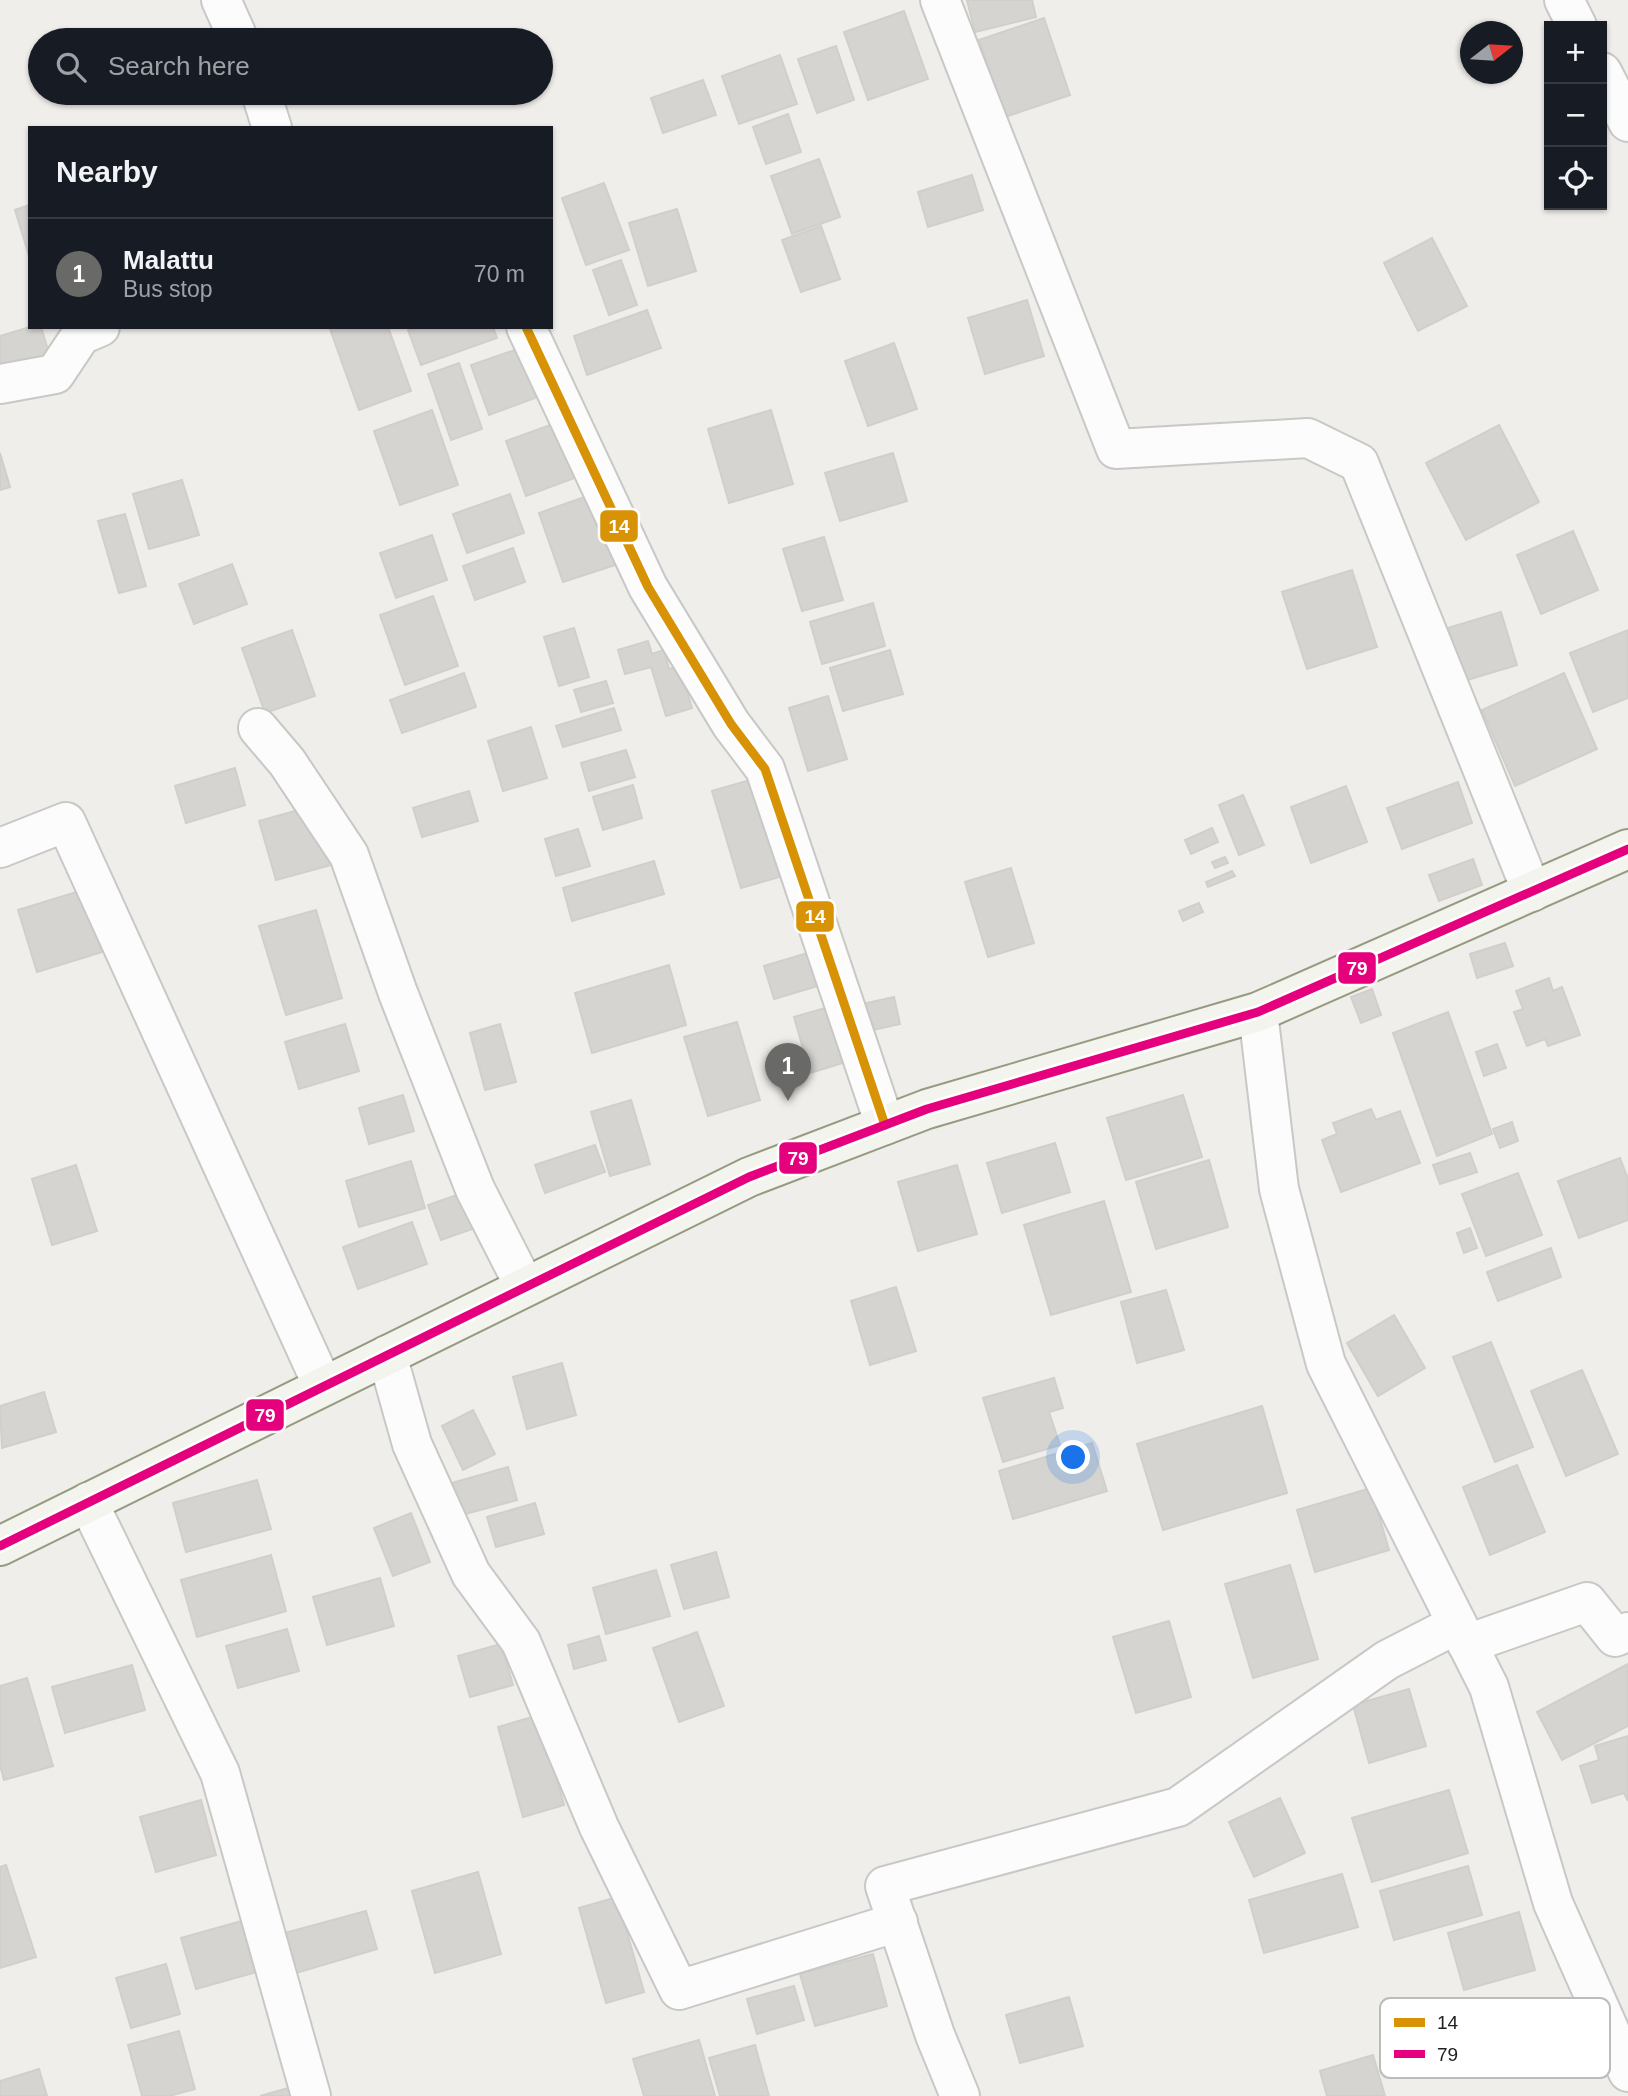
<!DOCTYPE html>
<html lang="en">
<head>
<meta charset="utf-8">
<style>
	body { margin:0; font-family:Helvetica,sans-serif; background:#20242c; color:#f1f3f6 }
	.controls { position:absolute; right:21px; top:21px; display:grid; overflow:hidden; border-radius:0px; box-shadow:0 2px 5px #0004 }
	.controls button { width:63px; height:63px; display:grid; place-items:center; padding:0; border:0; border-bottom:2px solid #363941; background:#171b24; color:#f1f3f6; font:35px sans-serif }
	.compass { position:absolute; left:1460px; top:21px; width:63px; height:63px; border-radius:50%; background:#171b24; box-shadow:0 2px 5px #0004; rotate:73deg }
	.you { position:absolute; left:1074px; top:1458px; width:24px; height:24px; margin:-18px; border:5px solid #fff; border-radius:50%; background:#1a73e8; box-shadow:0 0 0 10px #1a73e833 }
	.badge { display:grid; place-items:center; width:46px; height:46px; border-radius:50%; background:#696967; color:#fff; font-size:23px; font-weight:700 }
	.pin { position:absolute; translate:-50% -58px; filter:drop-shadow(0 2px 4px #0008) }
	.pin::after { content:''; position:absolute; top:37px; width:24px; height:21px; background:inherit; clip-path:polygon(0 0,100% 0,50% 100%) }
	.list { margin:0; padding:0; list-style:none }
	h2 { display:flex; justify-content:space-between; align-items:center; height:91px; margin:0; padding:0 28px; font-size:30px }
	h2 small { font-size:23px; font-weight:400; color:#9ea1a6 }
	.list li { display:grid; grid-template-columns:46px 1fr auto; gap:21px; align-items:center; box-sizing:border-box; height:112px; padding:0 28px; border-top:2px solid #363941 }
	.list b { display:block; font-size:26px; white-space:nowrap }
	.list p { margin:0; font-size:23px; white-space:nowrap; color:#9ea1a6 }
	.list em { font-size:23px; font-style:normal; color:#9ea1a6 }
	.icon { flex:none; width:38px; height:38px; fill:none; stroke:currentColor; stroke-width:2; stroke-linecap:round; stroke-linejoin:round }
	.map { position:relative; flex:none; width:1628px; height:2096px; overflow:hidden }
	.search { position:absolute; background:#171b24; box-shadow:0 2px 5px #0004; left:28px; top:28px; width:525px; height:77px; display:flex; align-items:center; gap:18px; box-sizing:border-box; padding:0 24px; border-radius:38px; color:#9ea1a6; font-size:26px }
	.panel { position:absolute; background:#171b24; box-shadow:0 2px 5px #0004; left:28px; top:126px; width:525px; height:203px; border-radius:0px }
	.map>svg:first-child { display:block }
</style>
</head>
<body>
<div class="map">
<svg width="1628" height="2096" viewBox="0 0 1628 2096">
	<rect width="100%" height="100%" fill="#efeeea"/>
	<g fill="#d6d4d1" stroke="#d2cfcb" stroke-width="2">
		<polygon points="967,0 1032,0 1036,17 975,32"/>
		<polygon points="904,11 928,79 868,100 844,32"/>
		<polygon points="1044,18 1070,95 1005,117 979,40"/>
		<polygon points="164,30 167,40 130,40"/>
		<polygon points="836,46 854,100 817,113 798,59"/>
		<polygon points="780,55 797,104 739,124 722,76"/>
		<polygon points="703,80 716,115 663,133 651,98"/>
		<polygon points="788,114 801,152 766,164 753,127"/>
		<polygon points="819,159 840,217 792,234 771,176"/>
		<polygon points="972,175 983,210 928,227 918,192"/>
		<polygon points="604,183 629,250 586,265 562,198"/>
		<polygon points="30,205 30,259 15,210"/>
		<polygon points="677,209 696,271 648,286 629,223"/>
		<polygon points="821,226 840,279 801,292 782,240"/>
		<polygon points="1432,238 1467,306 1418,331 1384,263"/>
		<polygon points="621,260 637,305 609,315 593,270"/>
		<polygon points="1027,300 1044,356 985,374 968,318"/>
		<polygon points="647,310 661,348 587,375 574,336"/>
		<polygon points="30,327 41,327 51,360 0,375 0,336"/>
		<polygon points="336,327 388,327 411,391 359,410 330,329"/>
		<polygon points="416,327 493,327 497,338 421,365 408,330"/>
		<polygon points="894,343 917,409 868,426 845,361"/>
		<polygon points="529,345 546,394 489,415 471,365"/>
		<polygon points="459,363 482,429 451,440 428,374"/>
		<polygon points="432,410 458,485 400,505 374,431"/>
		<polygon points="771,410 793,484 729,503 708,429"/>
		<polygon points="561,421 580,476 526,496 506,441"/>
		<polygon points="1499,425 1539,502 1466,540 1426,463"/>
		<polygon points="0,453 10,487 0,490"/>
		<polygon points="893,453 907,501 840,521 825,473"/>
		<polygon points="182,480 199,535 149,549 133,494"/>
		<polygon points="510,494 524,533 467,553 453,514"/>
		<polygon points="590,495 615,565 563,582 539,513"/>
		<polygon points="125,514 146,586 119,593 98,521"/>
		<polygon points="1573,531 1598,590 1541,614 1517,555"/>
		<polygon points="432,535 447,580 396,598 380,553"/>
		<polygon points="824,537 843,600 802,611 783,549"/>
		<polygon points="513,548 525,582 475,600 463,566"/>
		<polygon points="232,564 247,604 194,624 179,584"/>
		<polygon points="1352,570 1377,647 1307,669 1282,592"/>
		<polygon points="433,596 458,666 405,685 380,615"/>
		<polygon points="873,603 885,646 822,664 810,622"/>
		<polygon points="1501,612 1517,665 1464,681 1448,628"/>
		<polygon points="574,628 589,677 559,686 544,637"/>
		<polygon points="292,630 315,696 265,713 242,648"/>
		<polygon points="1628,630 1628,698 1593,712 1570,653"/>
		<polygon points="648,641 652,654 664,650 669,669 679,666 692,708 666,716 651,667 625,674 618,650"/>
		<polygon points="890,650 903,694 843,711 830,668"/>
		<polygon points="464,673 476,707 402,733 390,700"/>
		<polygon points="1564,673 1597,749 1515,786 1482,710"/>
		<polygon points="606,681 613,703 581,712 574,690"/>
		<polygon points="828,696 847,759 808,771 789,708"/>
		<polygon points="614,708 621,730 563,747 556,726"/>
		<polygon points="531,727 547,778 503,791 488,741"/>
		<polygon points="626,750 635,777 589,791 581,763"/>
		<polygon points="235,768 245,805 186,823 175,786"/>
		<polygon points="764,776 793,873 741,888 712,791"/>
		<polygon points="1458,782 1472,823 1402,849 1387,808"/>
		<polygon points="633,785 642,818 603,830 593,797"/>
		<polygon points="1346,786 1367,842 1311,863 1291,807"/>
		<polygon points="469,791 478,821 422,837 413,808"/>
		<polygon points="1243,795 1264,845 1239,855 1219,805"/>
		<polygon points="313,806 331,865 276,880 259,821"/>
		<polygon points="1212,828 1218,842 1191,854 1185,840"/>
		<polygon points="578,829 590,866 556,876 545,839"/>
		<polygon points="1225,857 1228,863 1215,868 1212,862"/>
		<polygon points="1473,859 1482,885 1439,901 1429,875"/>
		<polygon points="654,861 664,894 572,921 563,888"/>
		<polygon points="1011,868 1034,943 988,957 965,882"/>
		<polygon points="1232,871 1235,876 1208,887 1206,882"/>
		<polygon points="83,890 102,952 37,972 18,910"/>
		<polygon points="1199,903 1203,912 1183,921 1179,911"/>
		<polygon points="316,910 342,998 286,1015 259,926"/>
		<polygon points="1505,943 1513,966 1477,978 1470,954"/>
		<polygon points="821,949 831,982 774,999 764,966"/>
		<polygon points="669,965 686,1025 592,1053 575,993"/>
		<polygon points="1549,978 1553,991 1562,987 1580,1035 1548,1046 1545,1039 1527,1046 1514,1012 1523,1009 1516,991"/>
		<polygon points="1372,989 1381,1015 1361,1023 1351,997"/>
		<polygon points="894,997 900,1024 855,1034 849,1007"/>
		<polygon points="843,1003 859,1058 810,1073 794,1017"/>
		<polygon points="1448,1012 1492,1134 1437,1156 1393,1033"/>
		<polygon points="737,1022 760,1100 708,1116 684,1037"/>
		<polygon points="345,1024 359,1071 299,1089 285,1042"/>
		<polygon points="500,1024 516,1082 485,1090 470,1033"/>
		<polygon points="1497,1044 1506,1068 1484,1076 1476,1052"/>
		<polygon points="403,1095 414,1131 369,1144 359,1108"/>
		<polygon points="1183,1095 1202,1157 1126,1180 1107,1118"/>
		<polygon points="631,1100 650,1164 610,1176 591,1112"/>
		<polygon points="1371,1109 1376,1120 1400,1111 1420,1163 1341,1192 1322,1140 1337,1134 1333,1123"/>
		<polygon points="1512,1122 1518,1141 1500,1148 1493,1129"/>
		<polygon points="1055,1143 1070,1192 1002,1213 987,1163"/>
		<polygon points="595,1145 605,1172 545,1193 535,1165"/>
		<polygon points="1470,1153 1477,1172 1440,1184 1433,1165"/>
		<polygon points="1620,1158 1628,1179 1628,1220 1579,1238 1558,1181"/>
		<polygon points="1209,1160 1228,1227 1156,1249 1136,1182"/>
		<polygon points="411,1161 425,1208 359,1227 346,1181"/>
		<polygon points="76,1165 97,1231 52,1245 32,1179"/>
		<polygon points="957,1165 977,1234 918,1251 898,1182"/>
		<polygon points="1518,1173 1542,1235 1486,1256 1462,1194"/>
		<polygon points="468,1191 481,1226 441,1240 428,1205"/>
		<polygon points="1104,1201 1131,1292 1051,1315 1024,1225"/>
		<polygon points="412,1222 427,1264 358,1289 343,1247"/>
		<polygon points="1470,1228 1477,1248 1464,1253 1457,1233"/>
		<polygon points="1551,1248 1561,1277 1498,1301 1487,1272"/>
		<polygon points="896,1287 916,1351 870,1365 851,1301"/>
		<polygon points="1166,1290 1184,1350 1137,1363 1121,1302"/>
		<polygon points="1394,1315 1425,1368 1378,1396 1347,1343"/>
		<polygon points="1491,1342 1533,1447 1495,1462 1453,1357"/>
		<polygon points="562,1363 576,1415 527,1429 513,1377"/>
		<polygon points="1582,1370 1618,1454 1566,1476 1531,1391"/>
		<polygon points="1054,1378 1063,1408 1049,1412 1060,1445 1003,1462 983,1398"/>
		<polygon points="44,1392 56,1432 2,1448 0,1406"/>
		<polygon points="1262,1406 1287,1493 1163,1530 1137,1444"/>
		<polygon points="473,1410 495,1454 463,1470 442,1426"/>
		<polygon points="1092,1443 1107,1491 1013,1519 999,1471"/>
		<polygon points="1517,1465 1545,1532 1490,1555 1463,1487"/>
		<polygon points="508,1467 517,1500 454,1517 445,1485"/>
		<polygon points="257,1480 271,1529 186,1552 173,1503"/>
		<polygon points="1371,1488 1389,1550 1315,1572 1297,1510"/>
		<polygon points="535,1503 544,1534 496,1547 487,1517"/>
		<polygon points="411,1513 430,1562 393,1576 374,1528"/>
		<polygon points="716,1552 729,1597 684,1609 671,1565"/>
		<polygon points="271,1555 286,1611 197,1637 181,1580"/>
		<polygon points="1290,1565 1318,1659 1253,1678 1225,1584"/>
		<polygon points="656,1570 670,1616 606,1634 593,1588"/>
		<polygon points="380,1578 394,1626 327,1645 313,1597"/>
		<polygon points="1169,1621 1191,1697 1136,1713 1113,1637"/>
		<polygon points="287,1629 299,1671 238,1688 226,1646"/>
		<polygon points="697,1632 724,1706 679,1722 653,1648"/>
		<polygon points="599,1636 606,1660 574,1669 568,1645"/>
		<polygon points="501,1644 513,1685 470,1697 458,1656"/>
		<polygon points="1628,1664 1628,1726 1562,1760 1537,1712"/>
		<polygon points="132,1665 145,1710 65,1733 52,1687"/>
		<polygon points="27,1678 53,1766 4,1780 0,1765 0,1686"/>
		<polygon points="1409,1689 1426,1746 1369,1763 1353,1705"/>
		<polygon points="539,1715 564,1805 523,1817 498,1727"/>
		<polygon points="1628,1736 1628,1801 1624,1793 1592,1803 1580,1766 1599,1760 1595,1746"/>
		<polygon points="1449,1790 1468,1853 1372,1882 1352,1818"/>
		<polygon points="1280,1798 1305,1853 1254,1877 1229,1822"/>
		<polygon points="201,1800 216,1855 156,1872 140,1817"/>
		<polygon points="6,1865 36,1957 0,1968 0,1867"/>
		<polygon points="1468,1866 1482,1915 1394,1940 1380,1891"/>
		<polygon points="478,1872 501,1954 435,1973 412,1891"/>
		<polygon points="1342,1874 1358,1927 1264,1953 1249,1900"/>
		<polygon points="617,1897 644,1992 606,2003 579,1908"/>
		<polygon points="366,1911 377,1949 296,1973 285,1933"/>
		<polygon points="1519,1912 1535,1970 1464,1990 1448,1933"/>
		<polygon points="245,1920 260,1971 196,1989 181,1938"/>
		<polygon points="873,1954 887,2006 815,2026 800,1974"/>
		<polygon points="166,1964 180,2014 131,2028 116,1978"/>
		<polygon points="794,1986 804,2020 757,2034 747,1999"/>
		<polygon points="1069,1997 1083,2046 1020,2063 1006,2015"/>
		<polygon points="179,2031 195,2089 169,2096 142,2096 128,2045"/>
		<polygon points="699,2040 715,2096 644,2096 633,2059"/>
		<polygon points="755,2045 769,2096 720,2096 709,2058"/>
		<polygon points="1373,2055 1385,2096 1327,2096 1320,2071"/>
		<polygon points="39,2069 47,2096 0,2096 0,2081"/>
		<polygon points="295,2086 298,2096 260,2096"/>
	</g>
	<g fill="none" stroke-linecap="round" stroke-linejoin="round">
		<defs>
			<g id="minor">
				<polyline points="221,0 239,40"/>
				<polyline points="940,0 1116,449 1308,438 1359,463 1532,892"/>
				<polyline points="1564,0 1577,26"/>
				<polyline points="1602,72 1628,122"/>
				<polyline points="261,93 272,128"/>
				<polyline points="526,327 648,587 731,724 765,769 885,1125"/>
				<polyline points="0,384 55,374 81,335 100,327"/>
				<polyline points="258,728 287,762 349,855 398,993 475,1189 525,1287"/>
				<polyline points="0,848 66,822 323,1386"/>
				<polyline points="1258,1012 1279,1189 1326,1364 1489,1687 1553,1903 1628,2072"/>
				<polyline points="387,1355 412,1444 471,1574 521,1642 599,1827 679,1990 898,1922"/>
				<polyline points="88,1502 220,1773 311,2096"/>
				<polyline points="1467,1644 1587,1602 1615,1637 1628,1632"/>
				<polyline points="960,2096 935,2035 885,1886 1178,1807 1387,1660 1457,1624"/>
			</g>
			<polyline id="secondary" points="0,1546 749,1177 927,1109 1258,1012 1628,849"/>
		</defs>
		<use href="#minor" stroke="#c8c8c6" stroke-width="42"/>
		<use href="#secondary" stroke="#969a81" stroke-width="42"/>
		<use href="#minor" stroke="#fdfcfc" stroke-width="38"/>
		<use href="#secondary" stroke="#f3f4ed" stroke-width="38"/>
		<defs>
			<polyline id="bus-1" points="526,327 648,587 731,724 765,769 885,1125"/>
			<polyline id="bus-2" points="0,1546 749,1177 927,1109 1258,1012 1628,849"/>
		</defs>
		<use href="#bus-1" stroke="#fff" stroke-width="14"/>
		<use href="#bus-2" stroke="#fff" stroke-width="14"/>
		<use href="#bus-1" stroke="#d79205" stroke-width="9"/>
		<use href="#bus-2" stroke="#e5007d" stroke-width="9"/>
	</g>
	<rect x="1380" y="1998" width="230" height="80" rx="10" fill="#fff" stroke="#bcbcbc" stroke-width="2"/>
	<rect x="1394" y="2018" width="31" height="9" fill="#d79205"/>
	<rect x="1394" y="2050" width="31" height="8" fill="#e5007d"/>
	<g font-size="19" fill="#212121">
		<text x="1437" y="2029">14</text>
		<text x="1437" y="2061">79</text>
	</g>
	<g stroke="#fff" stroke-width="2.5">
		<rect x="599" y="509" width="40" height="34" rx="7" fill="#d79205"/>
		<rect x="795" y="900" width="40" height="33" rx="7" fill="#d79205"/>
		<rect x="1337" y="951" width="40" height="34" rx="7" fill="#e5007d"/>
		<rect x="778" y="1141" width="40" height="34" rx="7" fill="#e5007d"/>
		<rect x="245" y="1398" width="40" height="34" rx="7" fill="#e5007d"/>
	</g>
	<g font-size="19" text-anchor="middle" font-weight="bold" fill="#fff">
		<text x="619" y="533">14</text>
		<text x="815" y="923">14</text>
		<text x="1357" y="975">79</text>
		<text x="798" y="1165">79</text>
		<text x="265" y="1422">79</text>
	</g>
</svg>
<div class="controls">
<button>+</button>
<button>−</button>
<button><svg class="icon" aria-label="locate" viewBox="0 0 24 24"><circle cx="12" cy="12" r="6"/><path d="M12 2v4M12 18v4M2 12h4M18 12h4"/></svg></button>
</div>
<svg class="compass" viewBox="-18 -18 36 36"><path d="M0-13l5 13h-10z" fill="#e53935"/><path d="M0 13l5-13h-10z" fill="#9ea1a6"/></svg>
<div class="you"></div>
<div class="pin badge" style="left:788px;top:1101px">1</div>
<div class="search"><svg class="icon" aria-label="search" viewBox="0 0 24 24"><circle cx="10" cy="10" r="6"/><path d="M15 15l6 6"/></svg>Search here</div>
<section class="panel">
<h2>Nearby<small></small></h2>
<ul class="list">
<li><span class="badge">1</span><div><b>Malattu</b><p>Bus stop</p></div><em>70 m</em></li>
</ul>
</section>
</div>
</body>
</html>
